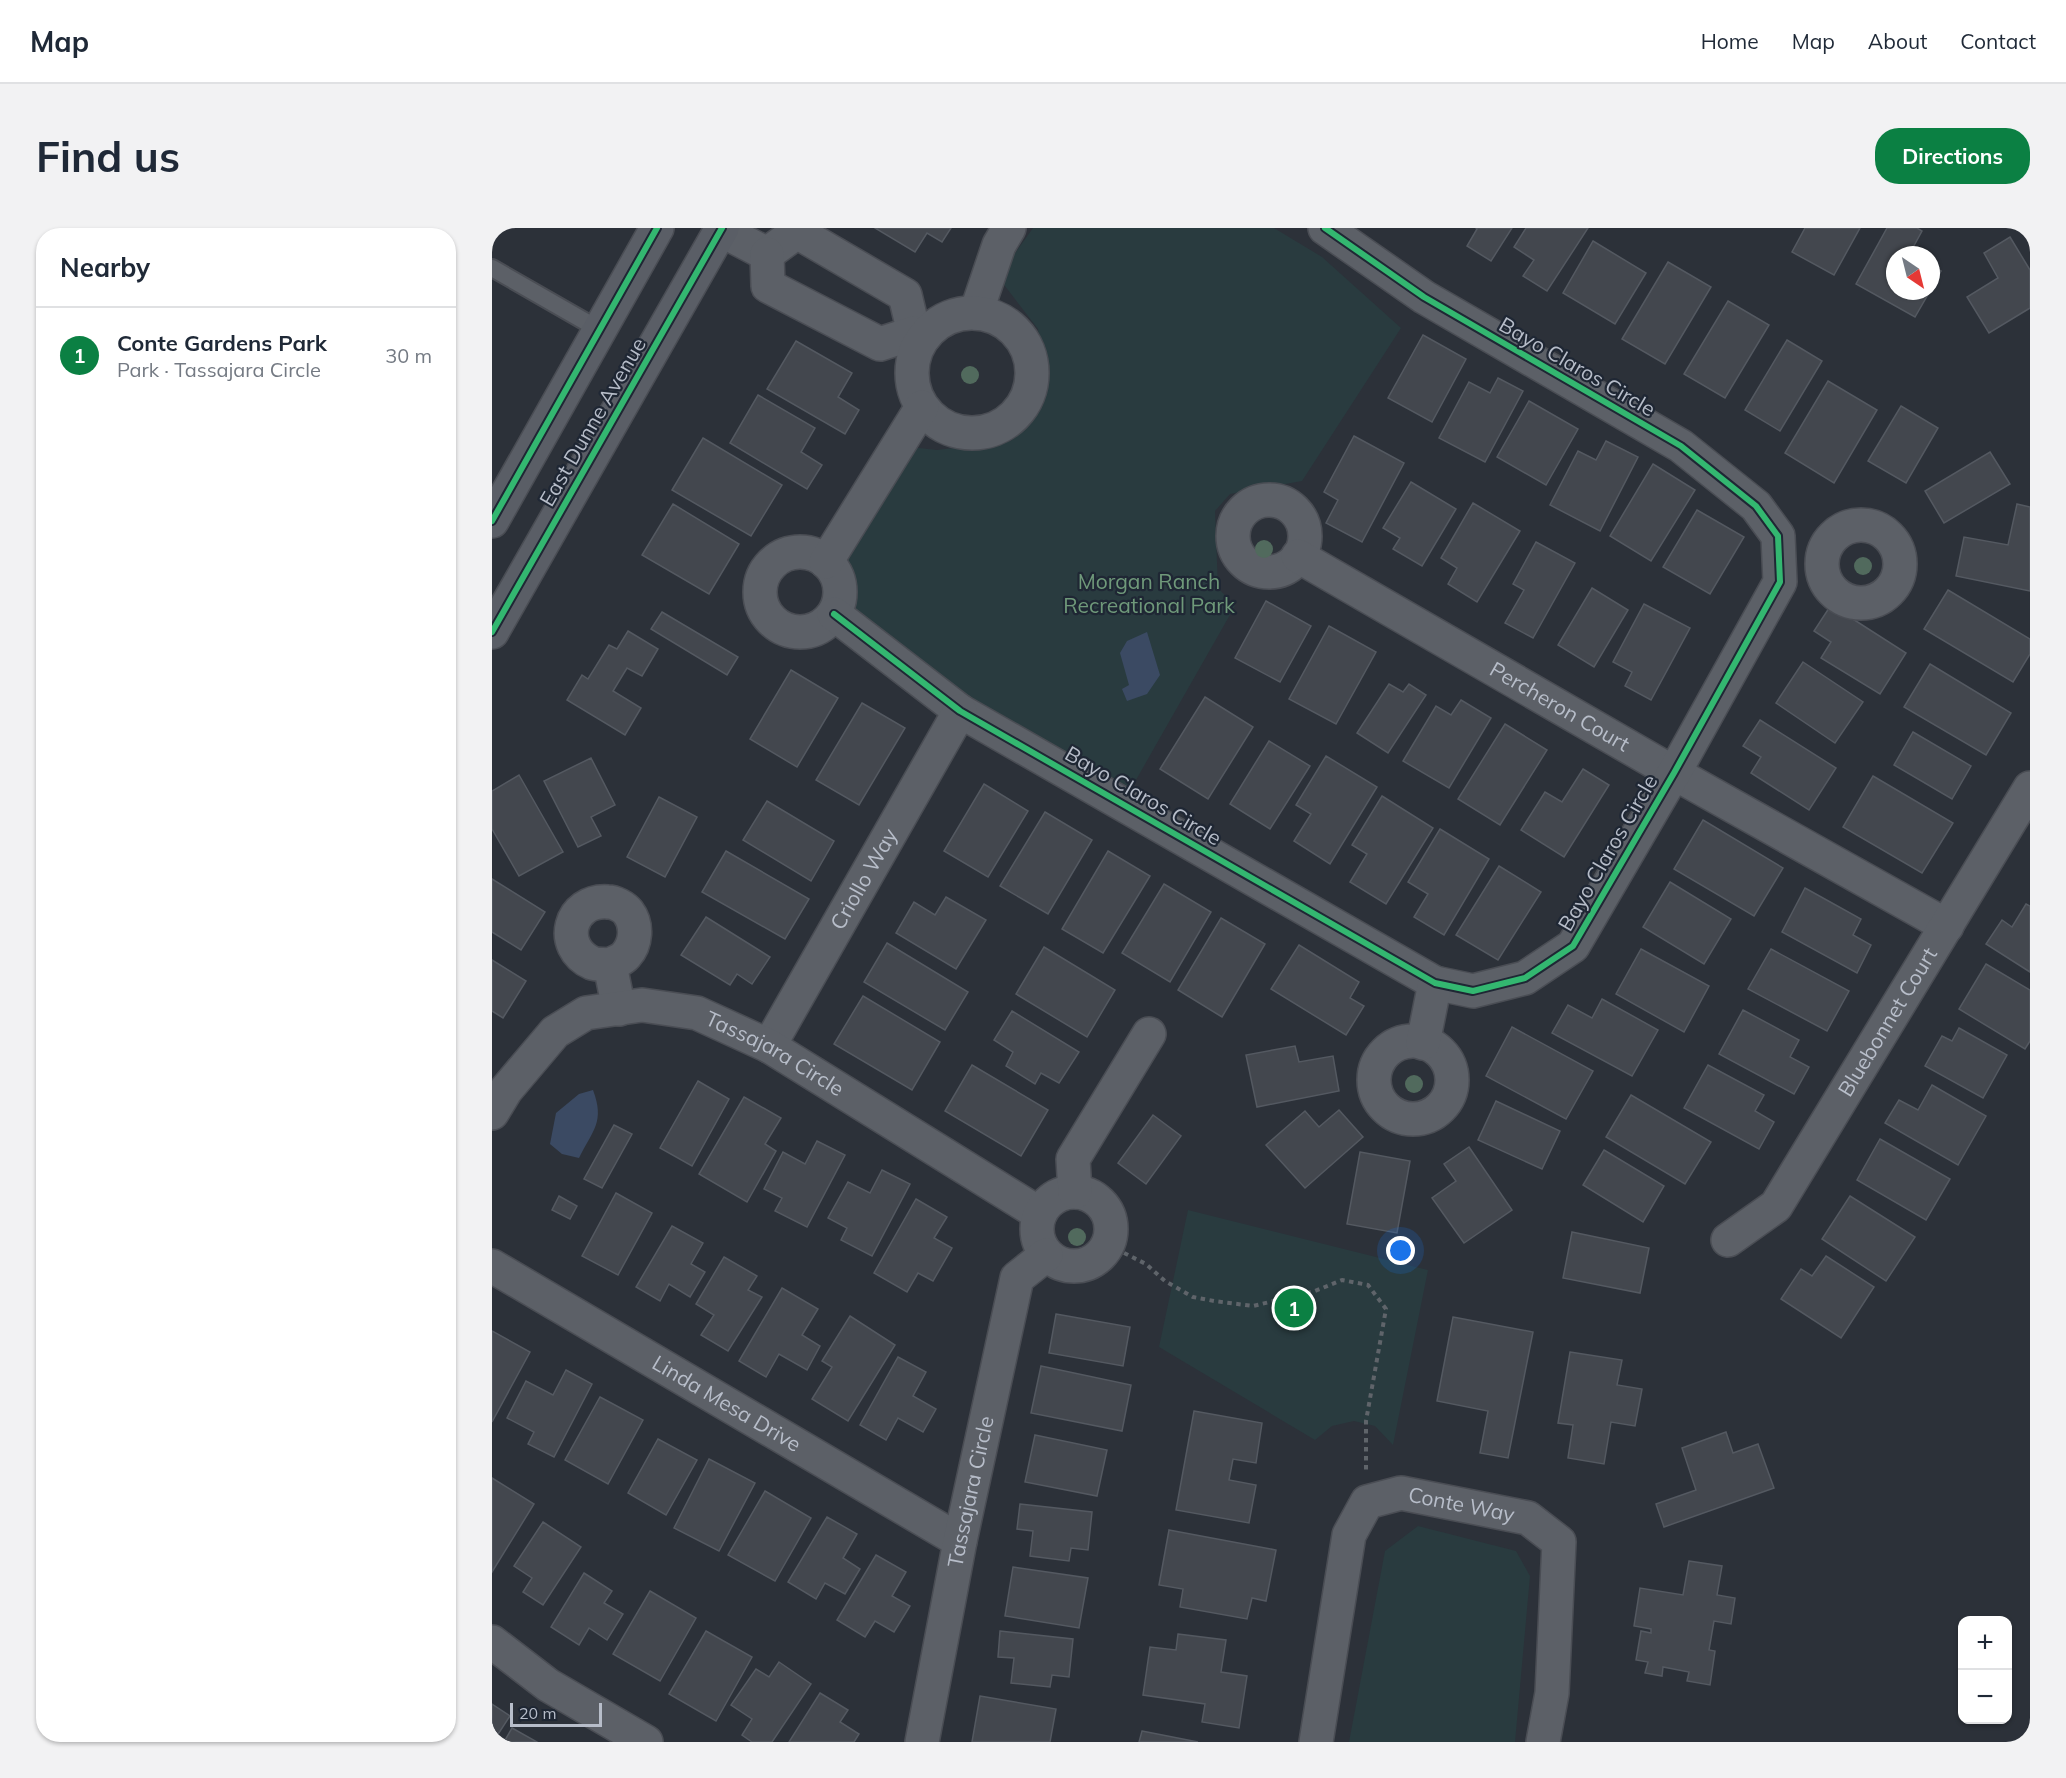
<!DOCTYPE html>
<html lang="en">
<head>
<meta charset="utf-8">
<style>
	body { margin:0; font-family:Mulish,sans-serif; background:#f2f2f3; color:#1f2937 }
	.controls { position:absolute; right:18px; bottom:18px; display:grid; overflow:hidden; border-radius:12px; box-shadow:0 2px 4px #0004 }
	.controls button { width:54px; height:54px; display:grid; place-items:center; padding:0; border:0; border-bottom:2px solid #e0e1e3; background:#fff; color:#1f2937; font:30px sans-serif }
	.compass { position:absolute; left:1394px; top:18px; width:54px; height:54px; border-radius:50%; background:#fff; box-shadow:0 2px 4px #0004; rotate:145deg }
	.scale { position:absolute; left:18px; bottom:15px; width:92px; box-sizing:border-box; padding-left:6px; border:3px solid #b7bdc9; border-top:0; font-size:16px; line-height:21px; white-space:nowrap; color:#b7bdc9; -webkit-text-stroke:4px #1f2734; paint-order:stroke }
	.you { position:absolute; left:909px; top:1023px; width:21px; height:21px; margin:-15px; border:4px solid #fff; border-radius:50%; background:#1a73e8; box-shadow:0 0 0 9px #1a73e833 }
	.badge { display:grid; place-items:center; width:39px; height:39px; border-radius:50%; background:#0b8043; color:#fff; font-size:20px; font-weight:700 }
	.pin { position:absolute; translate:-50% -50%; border:3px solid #fff; box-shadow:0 2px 6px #0006 }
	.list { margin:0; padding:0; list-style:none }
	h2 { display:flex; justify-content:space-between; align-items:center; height:78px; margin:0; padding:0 24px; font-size:26px }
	h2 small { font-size:20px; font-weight:400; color:#747a83 }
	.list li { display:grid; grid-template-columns:39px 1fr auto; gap:18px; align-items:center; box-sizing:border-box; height:96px; padding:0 24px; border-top:2px solid #e0e1e3 }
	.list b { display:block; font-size:22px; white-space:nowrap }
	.list p { margin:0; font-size:20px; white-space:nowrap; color:#747a83 }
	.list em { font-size:20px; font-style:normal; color:#747a83 }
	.map { position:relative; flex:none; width:1538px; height:1514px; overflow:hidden; border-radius:24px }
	header { display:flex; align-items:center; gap:36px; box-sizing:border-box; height:84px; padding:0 30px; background:#fff; border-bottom:2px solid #e0e1e3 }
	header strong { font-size:28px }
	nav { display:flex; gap:33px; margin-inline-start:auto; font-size:21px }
	.intro { display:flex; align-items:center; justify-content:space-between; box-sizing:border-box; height:144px; padding:0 36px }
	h1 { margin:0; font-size:42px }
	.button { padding:15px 27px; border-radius:24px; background:#0b8043; color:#fff; font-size:21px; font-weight:700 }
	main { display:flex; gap:36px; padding:0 36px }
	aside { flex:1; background:#fff; border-radius:24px; box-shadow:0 2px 4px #0004 }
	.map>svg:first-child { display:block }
</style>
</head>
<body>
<header>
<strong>Map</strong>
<nav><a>Home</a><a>Map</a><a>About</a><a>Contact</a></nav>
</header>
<div class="intro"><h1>Find us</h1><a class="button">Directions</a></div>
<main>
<aside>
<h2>Nearby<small></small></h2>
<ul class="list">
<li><span class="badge">1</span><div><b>Conte Gardens Park</b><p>Park · Tassajara Circle</p></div><em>30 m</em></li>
</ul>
</aside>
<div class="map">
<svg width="1538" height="1514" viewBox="0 0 1538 1514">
	<rect width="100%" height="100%" fill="#2c3139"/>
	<g fill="#293b3f">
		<polygon points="541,0 782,0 830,29 909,100 810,253 738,266 723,283 726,360 743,378 636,566 520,505 359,383 356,331 409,218 445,222 519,213 551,161 546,101 506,49"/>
		<polygon points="696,982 936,1042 901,1217 883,1198 862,1193 840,1198 823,1212 667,1119"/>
		<polygon points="926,1298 1024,1323 1038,1348 1023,1514 857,1514 893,1323"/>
	</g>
	<g fill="#3b4a63">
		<polygon points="655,404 668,447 655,466 635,473 630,461 637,457 628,425 635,413"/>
		<path d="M101 862C113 894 101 902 87 930L70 926 58 916 64 885 87 866Z"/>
	</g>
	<g fill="#43474e" stroke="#545961" stroke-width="1.5">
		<polygon points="383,0 459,0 450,14 435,5 423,24"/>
		<polygon points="984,0 1020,0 999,33 975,18 985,1"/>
		<polygon points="1034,0 1096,0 1055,63 1031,48 1042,32 1022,19"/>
		<polygon points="1313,0 1368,0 1342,47 1300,24"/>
		<polygon points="1395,0 1425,0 1430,3 1418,25 1420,27 1403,27 1403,63 1438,63 1423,89 1364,56"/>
		<polygon points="1518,9 1538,42 1538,80 1497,105 1475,69 1506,50 1492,25"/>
		<polygon points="1101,13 1154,45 1123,96 1071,65"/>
		<polygon points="1176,34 1219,59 1173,136 1130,111"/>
		<polygon points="1439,37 1449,43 1439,61"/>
		<polygon points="1236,73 1277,97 1233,170 1192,146"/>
		<polygon points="931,107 974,131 940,194 896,170"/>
		<polygon points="1295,112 1330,133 1288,203 1253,182"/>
		<polygon points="304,113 360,145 346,169 367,182 353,206 275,161"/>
		<polygon points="1006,150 1031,163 993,234 947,210 977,154 998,165"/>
		<polygon points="1336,153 1385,182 1342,255 1293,225"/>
		<polygon points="266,167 323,200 309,224 330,237 315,261 238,215"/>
		<polygon points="1037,173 1086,201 1054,257 1005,229"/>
		<polygon points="1409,178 1446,200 1414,255 1376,233"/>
		<polygon points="862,208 912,235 870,314 834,295 846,272 832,264"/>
		<polygon points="211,210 290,257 259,308 180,262"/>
		<polygon points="1114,213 1146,229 1108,303 1058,277 1086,223 1104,232"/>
		<polygon points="1498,224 1518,256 1452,295 1433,263"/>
		<polygon points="1161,236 1203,262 1159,333 1118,308"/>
		<polygon points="919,254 964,281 930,338 901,321 908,310 891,300"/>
		<polygon points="981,275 1028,303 985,374 956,356 965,340 949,330"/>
		<polygon points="181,276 247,316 217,366 150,327"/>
		<polygon points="1525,276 1538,279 1538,363 1464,348 1472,309 1516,317"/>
		<polygon points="1205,282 1252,309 1218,366 1171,339"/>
		<polygon points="1044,314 1083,335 1041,410 1013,395 1032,362 1021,356"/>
		<polygon points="1100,360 1136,382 1102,439 1066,417"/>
		<polygon points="1456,362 1538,411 1538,426 1521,454 1432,401"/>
		<polygon points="774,373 819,398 788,454 743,430"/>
		<polygon points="1152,376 1198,400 1159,472 1133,458 1140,444 1121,434"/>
		<polygon points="1339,377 1414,425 1388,466 1329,430 1339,414 1322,403"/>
		<polygon points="170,384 246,429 235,447 159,401"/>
		<polygon points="837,398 884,424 844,496 797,471"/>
		<polygon points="136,403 166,421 150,448 135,440 121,463 149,480 133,507 75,472 90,447 96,451 117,417 125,421"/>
		<polygon points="1311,434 1371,474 1343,515 1284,475"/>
		<polygon points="1438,436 1519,485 1494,527 1412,479"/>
		<polygon points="299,442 346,470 305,539 258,511"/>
		<polygon points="897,456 911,464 917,456 934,467 896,525 865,505"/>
		<polygon points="713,469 761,499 716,571 668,541"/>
		<polygon points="969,472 999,490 957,560 911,533 944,478 959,487"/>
		<polygon points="370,475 413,500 367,577 324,552"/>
		<polygon points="1268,492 1344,540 1317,582 1259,545 1269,529 1251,518"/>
		<polygon points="1013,496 1055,522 1008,597 966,571"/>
		<polygon points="1421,504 1479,538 1460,571 1402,537"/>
		<polygon points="777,513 818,538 778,601 738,576"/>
		<polygon points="834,528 885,559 838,636 802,613 819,586 804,577"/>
		<polygon points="99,530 123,577 99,589 109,608 86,619 52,553"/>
		<polygon points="1091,541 1117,557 1072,629 1029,602 1053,564 1070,574"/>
		<polygon points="27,547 71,624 27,648 0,601 0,563"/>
		<polygon points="1381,548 1461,595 1430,645 1351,599"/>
		<polygon points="492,556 536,583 496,649 452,623"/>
		<polygon points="890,568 941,600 894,676 858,654 875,626 860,617"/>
		<polygon points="167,569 205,589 173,649 135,629"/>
		<polygon points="275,573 342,613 319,653 251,612"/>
		<polygon points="553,584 600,612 556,686 508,658"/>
		<polygon points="1211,592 1291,640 1262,688 1182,641"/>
		<polygon points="948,601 997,631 952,707 922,689 936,666 916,654"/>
		<polygon points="234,623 317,671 293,711 210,664"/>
		<polygon points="616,623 658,648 611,725 570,701"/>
		<polygon points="1007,638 1049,664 1006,732 964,707"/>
		<polygon points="0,651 53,684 29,722 0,704"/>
		<polygon points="1178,654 1239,691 1212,736 1151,699"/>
		<polygon points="672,656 719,684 678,754 630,725"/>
		<polygon points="1313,660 1369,691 1361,707 1379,717 1365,745 1290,704"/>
		<polygon points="454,669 494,692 464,741 404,705 422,674 443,687"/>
		<polygon points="1534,676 1538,678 1538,744 1494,716 1510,692 1520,699"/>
		<polygon points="214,689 278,729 260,756 245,746 238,757 189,727"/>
		<polygon points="729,690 773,716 730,789 686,762"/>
		<polygon points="395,715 476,764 453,802 372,754"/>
		<polygon points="807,717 867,754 858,770 872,778 854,807 779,761"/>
		<polygon points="552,719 623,762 595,809 524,766"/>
		<polygon points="1149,721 1217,758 1192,804 1124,766"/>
		<polygon points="1279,721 1357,763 1335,803 1256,761"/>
		<polygon points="0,732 34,753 11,790 0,783"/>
		<polygon points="1494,736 1538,762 1538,813 1533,821 1467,781"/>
		<polygon points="371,768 448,814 420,862 342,816"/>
		<polygon points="1110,771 1166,802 1140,848 1060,805 1076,777 1100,790"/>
		<polygon points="1251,782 1307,812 1298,829 1317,839 1302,866 1227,826"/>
		<polygon points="520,783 587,824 567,855 549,845 543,856 514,838 521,824 502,812"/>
		<polygon points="1020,799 1101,843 1074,891 994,848"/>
		<polygon points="1467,800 1515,827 1491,870 1433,838 1450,808 1460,813"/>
		<polygon points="803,818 807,834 841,828 847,863 765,879 754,827"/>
		<polygon points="480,837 556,882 529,928 453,883"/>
		<polygon points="1216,837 1272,867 1263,883 1282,894 1267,921 1192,880"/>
		<polygon points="206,853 237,871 200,938 168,920"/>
		<polygon points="1440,857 1494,888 1466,937 1393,895 1407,872 1426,882"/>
		<polygon points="1139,867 1219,914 1193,956 1114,909"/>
		<polygon points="252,869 289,890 273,916 284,923 255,974 207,946"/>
		<polygon points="1004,873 1068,903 1050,941 986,912"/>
		<polygon points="847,882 871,909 813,960 774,917 813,883 827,899"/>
		<polygon points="661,887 689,908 654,956 626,935"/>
		<polygon points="122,897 140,906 110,960 92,951"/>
		<polygon points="1388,911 1458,951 1434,992 1365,952"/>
		<polygon points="325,913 353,927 315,999 283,983 290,970 272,961 291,924 313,936"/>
		<polygon points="977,919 1020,982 972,1015 940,970 964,953 952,936"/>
		<polygon points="1112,922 1172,958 1151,994 1091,957"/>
		<polygon points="868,924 918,933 905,1005 855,996"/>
		<polygon points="390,942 418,956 380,1028 349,1012 355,1000 336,990 356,954 378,965"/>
		<polygon points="124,965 160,985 126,1047 90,1028"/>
		<polygon points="67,968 85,978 78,991 60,982"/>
		<polygon points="1358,968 1423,1009 1394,1053 1330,1011"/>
		<polygon points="424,971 455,989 442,1010 460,1020 441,1053 426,1045 415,1064 382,1045"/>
		<polygon points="180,998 211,1015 199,1036 213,1044 198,1069 177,1056 168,1073 144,1059"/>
		<polygon points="1080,1004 1157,1020 1148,1065 1071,1050"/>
		<polygon points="1334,1028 1382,1059 1349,1110 1289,1071 1309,1041 1320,1048"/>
		<polygon points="232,1029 265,1048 256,1062 270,1069 236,1123 209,1107 222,1087 204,1076"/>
		<polygon points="290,1060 326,1081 310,1107 328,1118 315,1142 287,1126 274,1149 247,1133"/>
		<polygon points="564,1086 638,1099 631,1138 557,1125"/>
		<polygon points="358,1088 403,1117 356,1193 320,1171 340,1139 330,1133"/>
		<polygon points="961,1089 1041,1104 1016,1230 988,1225 996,1183 945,1173"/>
		<polygon points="0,1103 38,1124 0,1194"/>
		<polygon points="1078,1124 1130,1132 1125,1157 1150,1161 1143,1198 1119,1194 1112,1236 1076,1230 1081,1197 1066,1195"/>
		<polygon points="406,1129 434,1144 421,1168 444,1181 431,1204 406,1190 394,1212 368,1197"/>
		<polygon points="549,1138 639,1157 630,1203 539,1185"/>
		<polygon points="74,1142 100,1156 62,1229 36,1216 42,1204 15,1190 34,1153 61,1167"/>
		<polygon points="108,1169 151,1192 116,1256 73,1232"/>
		<polygon points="702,1183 770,1195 764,1235 741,1231 737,1252 764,1257 757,1295 684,1282"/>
		<polygon points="1234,1204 1241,1225 1266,1216 1282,1260 1172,1299 1164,1276 1204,1262 1190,1220"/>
		<polygon points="543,1207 615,1222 605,1268 533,1254"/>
		<polygon points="166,1211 205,1232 174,1287 136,1265"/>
		<polygon points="217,1231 263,1255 227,1323 182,1300"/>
		<polygon points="0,1250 42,1276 0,1344"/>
		<polygon points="273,1263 319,1290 283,1353 236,1327"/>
		<polygon points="528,1276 600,1284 596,1322 579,1320 577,1333 538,1328 541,1303 525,1301"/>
		<polygon points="335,1289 365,1306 351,1330 368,1341 353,1366 333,1355 324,1371 296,1354"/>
		<polygon points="51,1294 89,1319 51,1377 31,1364 40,1350 22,1338"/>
		<polygon points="677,1302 784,1322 774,1373 760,1370 755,1391 688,1379 691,1361 667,1357"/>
		<polygon points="384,1327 414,1344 400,1368 418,1378 402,1404 383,1393 373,1409 345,1392"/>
		<polygon points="1197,1333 1230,1338 1225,1367 1243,1370 1239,1396 1222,1393 1217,1422 1223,1423 1218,1457 1195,1453 1197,1444 1171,1439 1170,1448 1153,1445 1156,1434 1144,1432 1149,1403 1159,1405 1159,1401 1142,1398 1148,1360 1191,1367"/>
		<polygon points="521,1339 596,1350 587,1400 513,1388"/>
		<polygon points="92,1345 120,1363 112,1375 131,1386 115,1412 97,1400 87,1417 59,1399"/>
		<polygon points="158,1363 204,1390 168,1453 121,1426"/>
		<polygon points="214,1403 260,1429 224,1493 177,1466"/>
		<polygon points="508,1403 581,1411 577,1449 560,1447 558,1459 519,1455 522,1430 506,1429"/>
		<polygon points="686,1406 734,1412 729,1444 755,1448 747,1500 710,1494 713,1476 651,1467 658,1419 684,1422"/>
		<polygon points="287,1434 319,1456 280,1514 260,1514 250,1507 260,1491 239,1477 264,1441 277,1449"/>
		<polygon points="328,1465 356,1482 348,1494 367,1506 362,1514 297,1514"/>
		<polygon points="488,1468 564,1481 558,1514 480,1514"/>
		<polygon points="0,1476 18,1488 1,1514 0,1514"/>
		<polygon points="20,1500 45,1514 12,1514"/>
		<polygon points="650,1503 706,1514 647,1514"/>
	</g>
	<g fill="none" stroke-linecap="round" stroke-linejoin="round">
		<defs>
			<polyline id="service" points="0,40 108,102"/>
			<g id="minor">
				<polyline points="229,2 275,26"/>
				<polyline points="275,26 305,4 413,67 422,105 431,110"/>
				<polyline points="275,26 276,58 388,116 422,105"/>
				<polyline points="484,85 507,17 517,0"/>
				<circle cx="480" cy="145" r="60"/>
				<circle cx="777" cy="308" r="36"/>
				<circle cx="1369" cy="336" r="39"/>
				<circle cx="308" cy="364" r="40"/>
				<path id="s1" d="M806 328 1182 545 1455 698"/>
				<polyline points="334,334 430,179"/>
				<polyline points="342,386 468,483 943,755 981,763 1033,750 1081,718 1182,545 1288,354 1286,308 1264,278 1189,218 932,69 833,0"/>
				<path d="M118 737C123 734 130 732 134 727 144 716 146 697 136 684 132 679 123 674 116 674 77 671 65 719 100 735 105 737 112 736 118 737L127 781"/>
				<circle cx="921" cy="852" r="39"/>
				<polyline points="931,815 943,755"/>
				<path id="s2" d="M277 818 468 483"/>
				<path id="s3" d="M0 885 14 862 63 804 94 785 150 777 205 785 277 818 548 986"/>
				<circle cx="582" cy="1001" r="37"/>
				<polyline points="583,964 581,931 657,806"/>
				<path id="s4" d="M1236 1012 1284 978 1538 560"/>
				<path id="s5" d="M0 1038 468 1313"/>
				<polyline points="0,1414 56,1457 154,1514"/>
				<path id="s6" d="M430 1514 468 1313 525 1050 554 1027"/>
				<path id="s7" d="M824 1514 857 1307 875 1274 909 1265 1036 1290 1067 1314 1060 1465 1051 1514"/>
			</g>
			<g id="secondary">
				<polyline points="0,293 165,0"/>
				<polyline points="0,404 230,0"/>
			</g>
		</defs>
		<use href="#service" stroke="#4a4d54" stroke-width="20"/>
		<use href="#minor" stroke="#4a4d54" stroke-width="36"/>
		<use href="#secondary" stroke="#4a4d54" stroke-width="36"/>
		<polyline stroke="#5f646a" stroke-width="4" stroke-dasharray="4.5 4.5" stroke-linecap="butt" points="616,1017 654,1036 673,1053 701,1069 722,1073 761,1078 823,1063 850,1052 876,1057 894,1081 874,1193 874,1243"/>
		<use href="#service" stroke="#5c6067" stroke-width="16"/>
		<use href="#minor" stroke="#5c6067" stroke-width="33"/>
		<use href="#secondary" stroke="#5a5e66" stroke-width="33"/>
		<defs>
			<g id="cycleway">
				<polyline points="0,293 165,0"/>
				<polyline points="342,386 468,483 943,755 981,763 1033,750 1081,718 1182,545 1288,354 1286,308 1264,278 1189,218 932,69 833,0"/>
				<polyline points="0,404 230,0"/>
			</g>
		</defs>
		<use href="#cycleway" stroke="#1f2734" stroke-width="10"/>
		<use href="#cycleway" stroke="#33b770" stroke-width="6"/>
	</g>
	<g fill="#516a5d">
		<circle cx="478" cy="147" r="9"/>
		<circle cx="772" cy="321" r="9"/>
		<circle cx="1371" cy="338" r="9"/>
		<circle cx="922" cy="856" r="9"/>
		<circle cx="585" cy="1009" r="9"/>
	</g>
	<g text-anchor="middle" stroke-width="4.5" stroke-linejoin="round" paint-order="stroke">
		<g font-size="21" fill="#b7bdc9" stroke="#1f2734">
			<text transform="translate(1085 139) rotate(30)" y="7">Bayo Claros Circle</text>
			<text transform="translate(101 194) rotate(-60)" y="7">East Dunne Avenue</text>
			<text dy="7" stroke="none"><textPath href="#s1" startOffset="302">Percheron Court</textPath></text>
			<text transform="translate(651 568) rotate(30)" y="7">Bayo Claros Circle</text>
			<text transform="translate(1116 625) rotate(-60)" y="7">Bayo Claros Circle</text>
			<text dy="7" stroke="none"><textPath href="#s2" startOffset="192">Criollo Way</textPath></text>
			<text dy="7" stroke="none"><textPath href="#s4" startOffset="274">Bluebonnet Court</textPath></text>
			<text dy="7" stroke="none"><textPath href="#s3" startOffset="339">Tassajara Circle</textPath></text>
			<text dy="7" stroke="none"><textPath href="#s5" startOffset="272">Linda Mesa Drive</textPath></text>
			<text dy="7" stroke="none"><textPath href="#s6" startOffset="255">Tassajara Circle</textPath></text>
			<text dy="7" stroke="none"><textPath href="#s7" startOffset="344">Conte Way</textPath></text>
		</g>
		<g font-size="21" fill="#6f997a" stroke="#1f2734">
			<text x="657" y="361">Morgan Ranch<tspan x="657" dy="24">Recreational Park</tspan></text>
		</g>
	</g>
</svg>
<div class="controls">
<button>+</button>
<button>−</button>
</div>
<svg class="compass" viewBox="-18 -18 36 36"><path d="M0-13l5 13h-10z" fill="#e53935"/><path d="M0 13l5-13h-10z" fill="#747a83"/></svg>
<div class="scale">20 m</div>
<div class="you"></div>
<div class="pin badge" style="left:802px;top:1080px">1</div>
</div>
</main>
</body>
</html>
